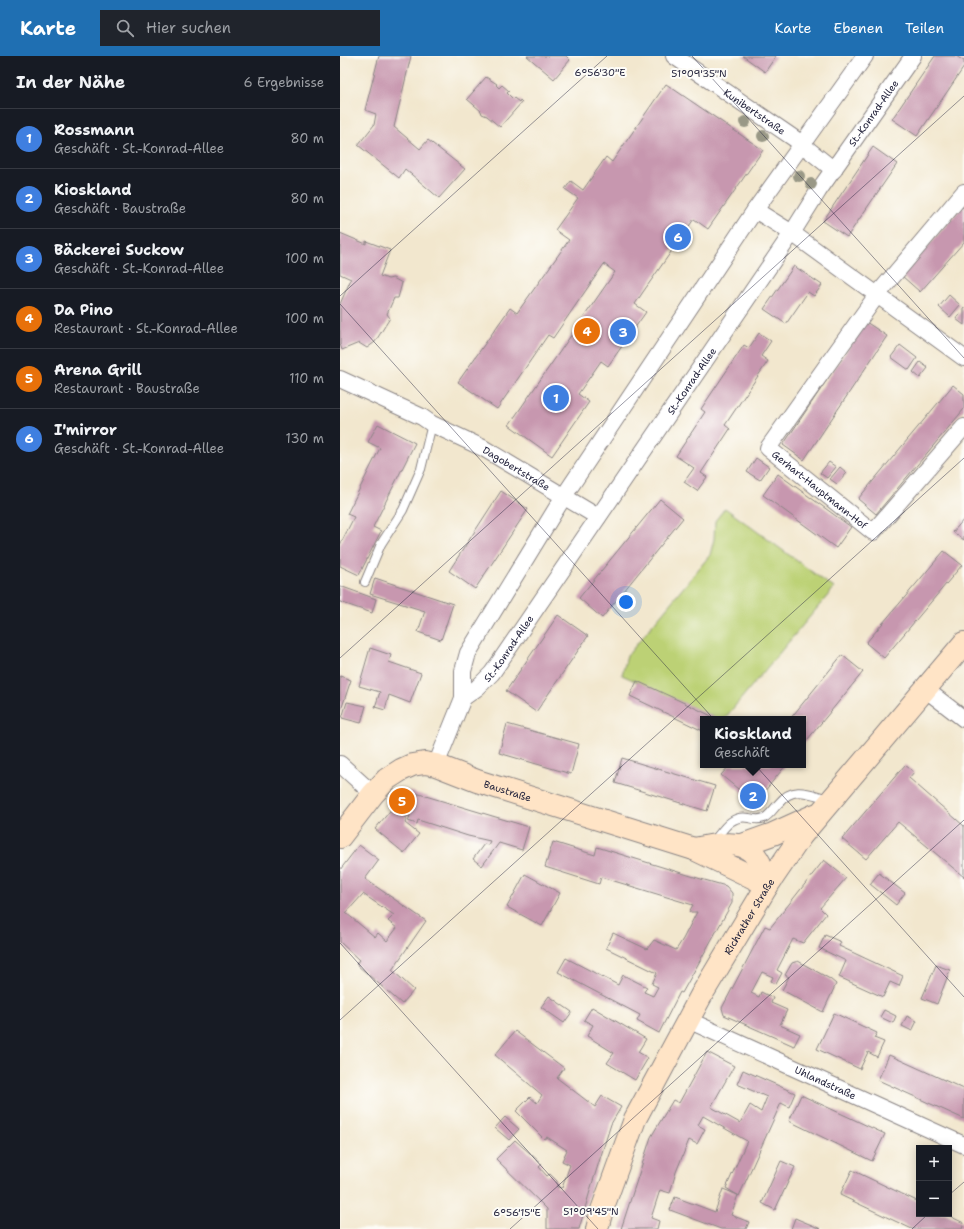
<!DOCTYPE html>
<html lang="de">
<head>
<meta charset="utf-8">
<style>
	body { margin:0; font-family:"Shantell Sans",sans-serif; background:#20242c; color:#f1f3f6 }
	.controls { position:absolute; right:12px; bottom:12px; display:grid; overflow:hidden; border-radius:0px; box-shadow:0 2px 10px #0003 }
	.controls button { width:36px; height:36px; display:grid; place-items:center; padding:0; border:0; border-bottom:1px solid #363941; background:#171b24; color:#f1f3f6; font:20px sans-serif }
	.you { position:absolute; left:286px; top:546px; width:14px; height:14px; margin:-10px; border:3px solid #fff; border-radius:50%; background:#1a73e8; box-shadow:0 0 0 6px #1a73e833 }
	.badge { display:grid; place-items:center; width:26px; height:26px; border-radius:50%; background:#1f6fb2; color:#fff; font-size:13px; font-weight:700 }
	.pin { position:absolute; translate:-50% -50%; border:2px solid #fff; box-shadow:0 1px 4px #0006 }
	.popup { position:absolute; left:360px; top:660px; width:106px; height:52px; box-sizing:border-box; display:grid; place-content:center; border-radius:0px; background:#171b24; filter:drop-shadow(0 1px 3px #0005); font-size:13px; white-space:nowrap; color:#9ea1a6 }
	.popup b { font-size:15px; color:#f1f3f6 }
	.popup::after { content:''; position:absolute; left:50%; top:100%; margin-left:-8px; border:8px solid transparent; border-top-color:#171b24 }
	.list { margin:0; padding:0; list-style:none }
	h2 { display:flex; justify-content:space-between; align-items:center; height:52px; margin:0; padding:0 16px; font-size:17px }
	h2 small { font-size:13px; font-weight:400; color:#9ea1a6 }
	.list li { display:grid; grid-template-columns:26px 1fr auto; gap:12px; align-items:center; box-sizing:border-box; height:60px; padding:0 16px; border-top:1px solid #363941 }
	.list b { display:block; font-size:15px; white-space:nowrap }
	.list p { margin:0; font-size:13px; white-space:nowrap; color:#9ea1a6 }
	.list em { font-size:13px; font-style:normal; color:#9ea1a6 }
	.icon { flex:none; width:22px; height:22px; fill:none; stroke:currentColor; stroke-width:2; stroke-linecap:round; stroke-linejoin:round }
	.map { position:relative; flex:none; width:624px; height:1173px; overflow:hidden }
	header { display:flex; align-items:center; gap:24px; box-sizing:border-box; height:56px; padding:0 20px; background:#1f6fb2; color:#fff }
	header strong { font-size:19px }
	nav { display:flex; gap:22px; margin-inline-start:auto; font-size:14px }
	.search { width:280px; height:36px; background:#20242c; display:flex; align-items:center; gap:10px; box-sizing:border-box; padding:0 14px; border-radius:0px; color:#9ea1a6; font-size:15px }
	main { display:flex }
	aside { flex:1; background:#171b24 }
	.map>svg:first-child { display:block }
</style>
</head>
<body>
<header>
<strong>Karte</strong>
<div class="search"><svg class="icon" aria-label="search" viewBox="0 0 24 24"><circle cx="10" cy="10" r="6"/><path d="M15 15l6 6"/></svg>Hier suchen</div>
<nav><a>Karte</a><a>Ebenen</a><a>Teilen</a></nav>
</header>
<main>
<aside>
<h2>In der Nähe<small>6 Ergebnisse</small></h2>
<ul class="list">
<li><span class="badge" style="background:#3f7fe0">1</span><div><b>Rossmann</b><p>Geschäft · St.-Konrad-Allee</p></div><em>80 m</em></li>
<li><span class="badge" style="background:#3f7fe0">2</span><div><b>Kioskland</b><p>Geschäft · Baustraße</p></div><em>80 m</em></li>
<li><span class="badge" style="background:#3f7fe0">3</span><div><b>Bäckerei Suckow</b><p>Geschäft · St.-Konrad-Allee</p></div><em>100 m</em></li>
<li><span class="badge" style="background:#e8710a">4</span><div><b>Da Pino</b><p>Restaurant · St.-Konrad-Allee</p></div><em>100 m</em></li>
<li><span class="badge" style="background:#e8710a">5</span><div><b>Arena Grill</b><p>Restaurant · Baustraße</p></div><em>110 m</em></li>
<li><span class="badge" style="background:#3f7fe0">6</span><div><b>I'mirror</b><p>Geschäft · St.-Konrad-Allee</p></div><em>130 m</em></li>
</ul>
</aside>
<div class="map">
<svg width="624" height="1173" viewBox="0 0 624 1173">
	<rect width="100%" height="100%" fill="#fdfcf7"/>
	<filter id="ink" filterUnits="userSpaceOnUse"><feTurbulence type="fractalNoise" baseFrequency=".025" numOctaves="2"/><feDisplacementMap in="SourceGraphic" scale="8" xChannelSelector="R" yChannelSelector="G"/><feConvolveMatrix kernelMatrix="1 2 1 2 8 2 1 2 1" color-interpolation-filters="sRGB"/></filter>
	<filter id="wash" filterUnits="userSpaceOnUse"><feTurbulence type="fractalNoise" baseFrequency=".012" numOctaves="4" result="noise"/><feDisplacementMap in="SourceGraphic" scale="16" xChannelSelector="R" yChannelSelector="G"/><feGaussianBlur stdDeviation="0.9" result="paint"/><feColorMatrix in="noise" values="0 0 0 0 0 0 0 0 0 0 0 0 0 0 0 0 0 1.4 0 .05"/><feComposite in="paint" operator="in"/></filter>
	<g filter="url(#wash)">
		<rect width="100%" height="100%" fill="#f2e7ce"/>
		<polygon fill="#bcd175" stroke="#6f7a58" points="385,452 494,532 384,663 378,663 282,619 287,600 370,499 374,483 375,465"/>
		<g id="blocks">
			<g fill="#c797af" fill-rule="evenodd">
				<polygon points="39,0 71,0 54,71 80,93 88,84 125,113 99,142 65,113 59,122 18,89 34,69 36,58 25,54"/>
				<polygon points="187,0 226,0 230,4 214,23"/>
				<polygon points="403,0 436,0 425,16"/>
				<polygon points="595,0 616,0 624,5 624,11 577,80 552,63"/>
				<polygon points="146,21 157,28 156,29 159,32 162,29 169,35 167,37 173,43 174,42 179,46 180,44 182,46 160,71 147,60 142,58 141,55 127,43"/>
				<polygon points="326,28 423,94 368,173 354,163 303,236 295,248 306,256 268,310 261,305 238,338 249,346 212,400 169,369 275,216 264,208 213,282 208,279 157,353 118,326 170,252 177,257 229,184 215,174 238,142 225,133 231,125 243,134 266,101 272,106"/>
				<polygon points="533,91 557,108 507,181 483,165"/>
				<polygon points="622,151 624,153 624,186 580,236 562,220"/>
				<polygon points="0,177 26,188 26,185 50,194 40,220 48,223 53,222 62,227 58,242 54,242 47,258 50,262 35,286 27,292 19,287 2,294 0,288 0,248 11,223 0,218"/>
				<polygon points="454,210 482,229 474,240 468,236 446,268 424,253"/>
				<polygon points="609,239 620,249 610,261 599,251"/>
				<polygon points="624,251 624,269 616,263"/>
				<polygon points="526,266 547,280 464,404 443,389"/>
				<polygon points="419,277 431,285 421,300 428,305 385,369 390,373 361,417 367,421 357,435 344,426 354,412 336,400 365,356 361,353 404,289 409,292"/>
				<polygon points="560,289 577,302 569,314 551,301"/>
				<polygon points="580,306 588,312 580,322 573,316"/>
				<polygon points="613,329 624,338 624,353 536,458 518,443"/>
				<polygon points="38,368 75,387 33,471 41,475 19,519 0,510 0,489 14,461 7,458 40,392 28,386"/>
				<polygon points="416,402 429,411 420,424 407,416"/>
				<polygon points="489,406 496,411 487,422 480,417"/>
				<polygon points="500,411 507,417 497,428 490,423"/>
				<polygon points="438,418 511,471 496,492 423,439"/>
				<polygon points="161,435 188,453 135,533 109,515"/>
				<polygon points="320,443 343,462 262,562 239,542"/>
				<polygon points="624,463 624,484 613,476"/>
				<polygon points="604,495 622,509 544,602 526,587"/>
				<polygon points="35,522 113,548 101,584 78,576 85,555 30,538"/>
				<polygon points="0,530 36,543 32,557 0,546"/>
				<polygon points="218,559 248,580 196,656 166,635"/>
				<polygon points="30,592 51,599 49,606 81,617 70,647 49,639 45,654 35,651 40,636 19,630"/>
				<polygon points="502,599 523,616 463,689 463,663 450,663"/>
				<polygon points="0,620 11,624 0,657"/>
				<polygon points="297,625 336,643 378,663 363,663 363,675 290,640"/>
				<polygon points="7,646 26,650 21,667 2,662"/>
				<polygon points="167,668 239,688 231,718 159,697"/>
				<polygon points="282,702 375,730 367,755 275,727"/>
				<polygon points="390,709 410,709 411,710 412,709 446,709 415,747 381,719"/>
				<polygon points="565,709 574,716 569,722 624,770 624,821 558,766 526,803 502,783"/>
				<polygon points="69,735 189,771 182,794 159,787 142,810 133,803 144,788 148,789 150,785 128,780 78,764 77,768 68,765 70,760 66,759 66,765 65,767 79,778 64,797 35,773 65,737"/>
				<polygon points="213,786 255,799 257,791 361,823 386,830 392,837 392,847 342,937 340,936 319,977 297,965 300,959 218,916 226,902 278,929 283,919 307,931 304,936 313,940 318,931 312,928 317,917 266,892 273,877 307,893 314,884 336,894 343,883 357,856 349,856 353,849 261,821 259,828 205,811"/>
				<path d="M19 789 39 804 25 823 86 865 52 914 74 934 62 948 16 908 19 904 0 886V814ZM23 838 54 859 48 865 57 872 47 885 38 877 35 881 6 857Z"/>
				<polygon points="484,804 506,822 480,852 486,858 463,887 453,883 437,914 442,917 436,928 431,925 433,921 422,916 411,937 419,941 421,936 433,942 431,947 447,954 440,969 460,978 454,990 384,959 382,952 425,870 430,872"/>
				<polygon points="539,817 565,837 556,849 530,828"/>
				<polygon points="185,818 220,837 202,870 167,851"/>
				<polygon points="485,879 501,886 499,890 563,920 559,930 550,926 543,941 499,921 506,905 479,892"/>
				<polygon points="458,905 490,923 496,928 483,956 442,934 449,921 445,919 452,907"/>
				<polygon points="596,909 610,914 597,948 582,942"/>
				<polygon points="209,940 232,956 224,967 201,951"/>
				<polygon points="252,951 306,983 298,996 308,1002 295,1024 267,1007 274,997 247,980 253,969 244,964"/>
				<polygon points="544,954 556,960 553,967 540,961"/>
				<polygon points="494,957 537,977 534,982 544,986 537,1001 528,996 520,1013 477,993"/>
				<polygon points="567,960 577,965 572,975 562,970"/>
				<polygon points="175,975 224,1012 217,1022 255,1051 262,1040 281,1051 271,1068 252,1128 239,1173 207,1173 207,1153 156,1103 175,1084 202,1108 199,1111 207,1120 210,1118 217,1125 217,1131 222,1132 230,1109 222,1105 227,1094 207,1081 204,1083 176,1055 190,1041 197,1047 202,1039 155,999"/>
				<polygon points="367,996 394,1010 371,1051 400,1067 410,1049 421,1056 427,1041 397,1028 403,1014 455,1037 449,1051 441,1047 399,1140 386,1132 407,1085 363,1060 358,1069 365,1073 357,1088 349,1084 347,1089 336,1116 330,1137 320,1134 311,1162 319,1165 317,1173 281,1173 311,1081 333,1044 339,1047"/>
				<polygon points="549,999 624,1033 624,1063 538,1024"/>
				<polygon points="461,1039 545,1078 532,1105 449,1065"/>
				<polygon points="165,1061 179,1073 169,1084 155,1072"/>
				<polygon points="441,1105 455,1111 435,1154 422,1147"/>
				<polygon points="512,1114 579,1146 579,1158 605,1158 624,1167 622,1173 572,1173 500,1139"/>
				<polygon points="383,1133 398,1139 391,1159 409,1166 406,1173 381,1173 330,1154 335,1141 375,1156"/>
				<polygon points="455,1162 481,1173 451,1173"/>
			</g>
		</g>
	</g>
	<g filter="url(#ink)">
		<use href="#blocks" fill-opacity="0" stroke="#8a8484" stroke-width="1"/>
		<g fill="none" stroke-linecap="round" stroke-linejoin="round">
			<defs>
				<g id="service">
					<polyline points="25,526 41,488 63,454 81,413 92,368"/>
					<path d="M373 786C383 774 391 758 409 762 413 763 419 764 424 762 430 759 434 752 439 747 454 729 469 738 489 743"/>
				</g>
				<g id="minor">
					<path id="s1" d="M334 0 455 83 494 114"/>
					<path id="s2" d="M624 136 537 239 428 392 533 476 624 371"/>
					<polyline points="415,154 452,177 624,302"/>
					<path id="s3" d="M0 323 82 361 92 368 143 392 258 461"/>
					<polyline points="585,633 624,663"/>
					<path id="s4" d="M123 642 137 632 152 617 452 177 479 134 573 0"/>
					<polyline points="0,708 33,738"/>
					<polyline points="96,709 123,642 123,615 128,597 224,440 415,154 525,0"/>
					<path id="s5" d="M348 964 624 1089"/>
				</g>
				<g id="secondary">
					<path id="s6" d="M0 781 33 738 47 723 61 714 72 709 85 707 96 709 137 725 354 793 414 822 427 830"/>
					<polyline points="402,789 433,778 475,759"/>
					<path d="M354 793C395 785 418 781 427 830"/>
					<path id="s7" d="M257 1173 262 1154 295 1063 362 938 427 830 461 780 624 587"/>
				</g>
			</defs>
			<use href="#service" stroke="#8a8484" stroke-width="10"/>
			<use href="#minor" stroke="#8a8484" stroke-width="18"/>
			<use href="#secondary" stroke="#8a8484" stroke-width="24"/>
			<use href="#service" stroke="#fff" stroke-width="8"/>
			<use href="#minor" stroke="#fff" stroke-width="16"/>
			<use href="#secondary" stroke="#ffe4c6" stroke-width="22"/>
		</g>
		<g fill="#999886">
			<circle cx="405" cy="66" r="6"/>
			<circle cx="423" cy="80" r="6"/>
			<circle cx="459" cy="120" r="6"/>
			<circle cx="471" cy="128" r="6"/>
		</g>
	</g>
	<path fill="none" stroke="#22223b" stroke-width="1" stroke-opacity="0.45" d="M352 0 624 302M0 240 267 0M0 248 624 941M0 602 624 40M0 887 258 1173M0 964 624 402M609 1139 624 1126M170 1173 624 764M572 1173 588 1158"/>
	<g text-anchor="middle" stroke-width="4" stroke-linejoin="round" paint-order="stroke">
		<g font-size="10" fill="#22223b" stroke="#fdfcf7">
			<text dy="4" stroke="none"><textPath href="#s1" startOffset="98">Kunibertstraße</textPath></text>
			<text dy="4" stroke="none"><textPath href="#s4" startOffset="716">St.-Konrad-Allee</textPath></text>
			<text dy="4" stroke="none"><textPath href="#s4" startOffset="392">St.-Konrad-Allee</textPath></text>
			<text dy="4" stroke="none"><textPath href="#s3" startOffset="198">Dagobertstraße</textPath></text>
			<text dy="4" stroke="none"><textPath href="#s2" startOffset="389">Gerhart-Hauptmann-Hof</textPath></text>
			<text dy="4" stroke="none"><textPath href="#s4" startOffset="68">St.-Konrad-Allee</textPath></text>
			<text dy="4" stroke="none"><textPath href="#s6" startOffset="204">Baustraße</textPath></text>
			<text dy="4" stroke="none"><textPath href="#s7" startOffset="349">Richrather Straße</textPath></text>
			<text dy="4" stroke="none"><textPath href="#s5" startOffset="151">Uhlandstraße</textPath></text>
		</g>
	</g>
	<g font-size="10" text-anchor="middle" fill="#22223b" stroke="#fdfcf7" stroke-width="4" stroke-linejoin="round" paint-order="stroke">
		<text x="260" y="20">6°56'30"E</text>
		<text x="359" y="21">51°09'35"N</text>
		<text x="251" y="1159">51°09'45"N</text>
		<text x="177" y="1160">6°56'15"E</text>
	</g>
</svg>
<div class="controls">
<button>+</button>
<button>−</button>
</div>
<div class="you"></div>
<div class="pin badge" style="left:216px;top:342px;background:#3f7fe0">1</div>
<div class="pin badge" style="left:413px;top:740px;background:#3f7fe0">2</div>
<div class="popup"><b>Kioskland</b>Geschäft</div>
<div class="pin badge" style="left:283px;top:276px;background:#3f7fe0">3</div>
<div class="pin badge" style="left:247px;top:275px;background:#e8710a">4</div>
<div class="pin badge" style="left:62px;top:745px;background:#e8710a">5</div>
<div class="pin badge" style="left:338px;top:181px;background:#3f7fe0">6</div>
</div>
</main>
</body>
</html>
